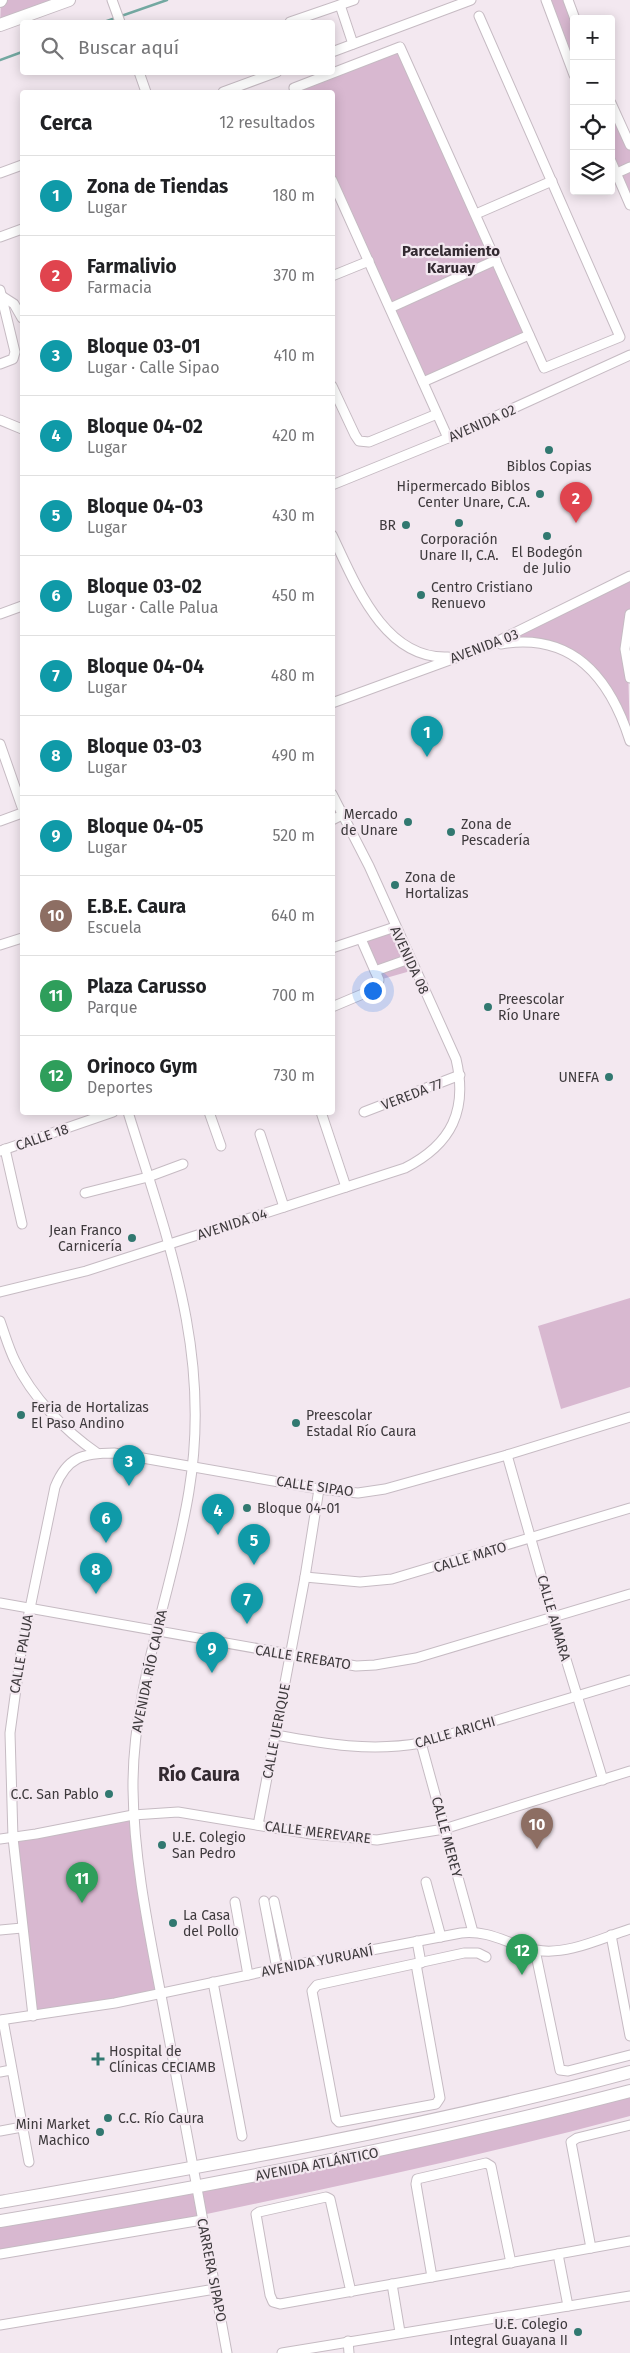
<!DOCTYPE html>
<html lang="es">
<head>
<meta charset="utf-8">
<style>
	body { margin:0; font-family:"Fira Sans",sans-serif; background:#f2f2f2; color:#202124 }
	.controls { position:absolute; right:15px; top:15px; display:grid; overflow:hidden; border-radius:5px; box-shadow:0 2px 12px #0003 }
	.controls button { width:45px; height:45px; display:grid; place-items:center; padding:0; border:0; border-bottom:1px solid #e0e0e0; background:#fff; color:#202124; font:25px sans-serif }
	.you { position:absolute; left:372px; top:990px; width:18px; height:18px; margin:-12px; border:4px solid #fff; border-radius:50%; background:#1a73e8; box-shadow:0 0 0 8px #1a73e833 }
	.badge { display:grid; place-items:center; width:32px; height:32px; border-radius:50%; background:#1a73e8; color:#fff; font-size:16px; font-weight:700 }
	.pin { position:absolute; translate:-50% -41px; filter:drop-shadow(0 1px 2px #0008) }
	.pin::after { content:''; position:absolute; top:26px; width:18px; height:15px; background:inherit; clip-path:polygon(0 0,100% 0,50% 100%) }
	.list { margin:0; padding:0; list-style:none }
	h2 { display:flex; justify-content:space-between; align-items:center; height:65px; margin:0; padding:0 20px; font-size:21px }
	h2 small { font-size:16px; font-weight:400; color:#757577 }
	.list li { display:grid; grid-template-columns:32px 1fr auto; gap:15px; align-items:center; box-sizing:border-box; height:80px; padding:0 20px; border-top:1px solid #e0e0e0 }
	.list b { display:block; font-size:19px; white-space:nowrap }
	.list p { margin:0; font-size:16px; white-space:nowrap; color:#757577 }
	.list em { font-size:16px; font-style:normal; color:#757577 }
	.icon { flex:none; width:28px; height:28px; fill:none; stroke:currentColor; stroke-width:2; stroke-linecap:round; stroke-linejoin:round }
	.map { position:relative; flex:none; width:630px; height:2353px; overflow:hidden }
	.search { position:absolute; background:#fff; box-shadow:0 2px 12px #0003; left:20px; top:20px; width:315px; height:55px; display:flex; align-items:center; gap:12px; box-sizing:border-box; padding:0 18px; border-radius:5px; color:#757577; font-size:19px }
	.panel { position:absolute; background:#fff; box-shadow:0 2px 12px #0003; left:20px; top:90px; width:315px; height:1025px; border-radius:5px }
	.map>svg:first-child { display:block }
</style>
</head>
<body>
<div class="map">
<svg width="630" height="2353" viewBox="0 0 630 2353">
	<rect width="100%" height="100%" fill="#f3e8f0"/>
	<g fill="#d8b8d0">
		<polygon points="1,0 69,0 0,25"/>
		<polygon points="546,0 568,0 574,19 574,75"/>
		<polygon points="400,47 529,335 423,382 333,178 332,92 295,92 294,88"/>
		<polygon points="611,103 630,145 630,204 611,161"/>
		<polygon points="630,576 630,614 627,624 630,741 620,711 584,663 540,644 488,646"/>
		<polygon points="395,927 414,970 379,980 361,939"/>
		<polygon points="630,1298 630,1387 561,1409 538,1326"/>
		<polygon points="133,1815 161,1993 33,2016 13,1838"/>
		<path d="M630 2091V2116C488 2154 345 2185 202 2215V2220L0 2254V2221L113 2203Z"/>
	</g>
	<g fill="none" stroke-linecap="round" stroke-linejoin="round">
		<g stroke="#73a8a1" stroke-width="2.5">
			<polyline points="104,22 167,0"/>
			<polyline points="0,60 22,52"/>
		</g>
		<defs>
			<g id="street">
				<polyline points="112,0 120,22"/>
				<polyline points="546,0 574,75"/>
				<polyline points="568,0 575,19"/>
				<polyline points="340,5 353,44"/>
				<polyline points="290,22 354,0"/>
				<polyline points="332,52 471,0"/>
				<polyline points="139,72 146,92"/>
				<polyline points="223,92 277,72"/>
				<polyline points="295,92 294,88 400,47 544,368 620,337 479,16"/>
				<polyline points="611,103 630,145"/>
				<polyline points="611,161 630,205"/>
				<polyline points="0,173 22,165"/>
				<polyline points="617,173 630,167"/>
				<polyline points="332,180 448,438"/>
				<polyline points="476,214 552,181"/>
				<polyline points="0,237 22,229"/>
				<polyline points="332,276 369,261"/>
				<polyline points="0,290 15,352 13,359 0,364"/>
				<polyline points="0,295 14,304 22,318"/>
				<polyline points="390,308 496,260"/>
				<polyline points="423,382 529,335"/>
				<polyline points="332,386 355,435 359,441 369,442 437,414"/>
				<polyline points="0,420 22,429"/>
				<polyline points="332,485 448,438 630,355"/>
				<path d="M332 535C355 583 384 660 448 657"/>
				<polyline points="0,614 22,606"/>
				<polyline points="630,614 625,649 630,678"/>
				<path d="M501 644C573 632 610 678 630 741"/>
				<polyline points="332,703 488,646 630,576"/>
				<polyline points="0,744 22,807"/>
				<polyline points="332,820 342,815"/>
				<polyline points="0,821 22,813"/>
				<polyline points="0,945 22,938"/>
				<polyline points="332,948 395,927"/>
				<polyline points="375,971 409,959"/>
				<polyline points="332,1007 377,988 379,980 361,939"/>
				<path d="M128 1112C168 1241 212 1353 189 1491 173 1591 132 1686 133 1789 134 1868 152 1945 166 2022 187 2132 207 2243 227 2353"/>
				<polyline points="209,1112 221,1146"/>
				<polyline points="321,1112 346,1187"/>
				<polyline points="364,1112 460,1075"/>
				<polyline points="260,1134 284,1207"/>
				<polyline points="5,1149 22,1224"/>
				<polyline points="0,1151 113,1112"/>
				<polyline points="85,1193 148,1177 183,1164"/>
				<path d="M0 1292 86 1271 405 1168C452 1144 468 1110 456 1059L369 866 332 794"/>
				<path d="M0 1321C5 1335 9 1349 15 1361 32 1397 65 1431 97 1453"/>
				<polyline points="507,1455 553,1617 603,1780"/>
				<polyline points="305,1577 360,1582 392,1579 630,1508"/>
				<polyline points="0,1603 356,1666 375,1665 416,1658 630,1594"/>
				<path d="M276 1735C325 1744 371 1752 421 1743L630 1680"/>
				<polyline points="421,1743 473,1932"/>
				<polyline points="258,1825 305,1577 319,1489"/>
				<polyline points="0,1839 36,1834 133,1815 178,1812 311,1834 377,1840 444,1829 630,1771"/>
				<polyline points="426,1882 441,1937"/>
				<polyline points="264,1901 277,1969"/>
				<polyline points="274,1901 288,1966"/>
				<polyline points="235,1902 248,1975"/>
				<polyline points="0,1930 22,1928"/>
				<polyline points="611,1935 630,2036"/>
				<polyline points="417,1941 421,1963"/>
				<polyline points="535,1950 560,2070 568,2071 630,2055"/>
				<polyline points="416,1964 440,2098 436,2104 339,2122 336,2119 312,1991 317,1985 464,1953 478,1953 486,1957"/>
				<polyline points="213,1982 242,2136"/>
				<path d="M33 2016 13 1838 10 1733 21 1652 55 1487C67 1457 83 1453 114 1453L319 1489 358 1493 385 1489 507 1455 630 1417"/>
				<path d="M0 2020 115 2003 319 1960 461 1933C493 1930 507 1945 536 1950 566 1956 602 1938 630 1929"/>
				<polyline points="3,2020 29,2162"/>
				<polyline points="0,2072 11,2070"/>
				<polyline points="0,2131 22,2127"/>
				<polyline points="591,2248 571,2142 577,2138 630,2125"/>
				<polyline points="0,2254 202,2220"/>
				<polyline points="558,2254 568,2306"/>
				<polyline points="432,2277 416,2184 417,2179 486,2163 491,2166 511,2263"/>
				<polyline points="392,2284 400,2332"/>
				<path d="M351 2292 330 2199 326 2197 259 2212 256 2214 270 2295 273 2302 280 2304C397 2283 513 2263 630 2241"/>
				<polyline points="0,2325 215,2289"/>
				<polyline points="348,2341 349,2353"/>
				<polyline points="282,2353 630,2296"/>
			</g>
			<g id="secondary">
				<polyline points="0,1 1,0"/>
				<polyline points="0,25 69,0"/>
				<path d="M0 2202C211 2165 423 2128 630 2072"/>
				<path d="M0 2221C212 2186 422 2145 630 2091"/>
			</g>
		</defs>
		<use href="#street" stroke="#c6bbc3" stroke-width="11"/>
		<use href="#secondary" stroke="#c6bbc3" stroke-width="14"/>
		<use href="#street" stroke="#fff" stroke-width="9"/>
		<use href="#secondary" stroke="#fff" stroke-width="12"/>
	</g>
	<g fill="#317870" stroke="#f3e8f0" stroke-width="2">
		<circle cx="549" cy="450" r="5"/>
		<circle cx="540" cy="494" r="5"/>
		<circle cx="459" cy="523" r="5"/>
		<circle cx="406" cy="525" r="5"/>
		<circle cx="547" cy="536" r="5"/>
		<circle cx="421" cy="595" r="5"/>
		<circle cx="408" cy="822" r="5"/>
		<circle cx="451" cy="832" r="5"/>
		<circle cx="395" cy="885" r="5"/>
		<circle cx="488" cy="1007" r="5"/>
		<circle cx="609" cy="1077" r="5"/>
		<circle cx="132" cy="1238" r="5"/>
		<circle cx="21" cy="1415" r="5"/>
		<circle cx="296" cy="1423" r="5"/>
		<circle cx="247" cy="1508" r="5"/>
		<circle cx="109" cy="1794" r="5"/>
		<circle cx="162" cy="1845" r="5"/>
		<circle cx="173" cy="1923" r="5"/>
		<path d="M95.5 2051.5h5v5h5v5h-5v5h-5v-5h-5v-5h5z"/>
		<circle cx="108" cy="2118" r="5"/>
		<circle cx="100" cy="2132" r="5"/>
		<circle cx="578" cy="2332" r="5"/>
	</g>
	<g text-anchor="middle" stroke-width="4.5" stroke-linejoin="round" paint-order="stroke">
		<g font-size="14" fill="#3e3a3d" stroke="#f3e8f0">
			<text transform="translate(482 423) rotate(-24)" y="5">AVENIDA 02</text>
			<text transform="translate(484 646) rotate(-21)" y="5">AVENIDA 03</text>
			<text transform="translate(410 960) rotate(65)" y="5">AVENIDA 08</text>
			<text transform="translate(412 1094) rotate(-21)" y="5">VEREDA 77</text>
			<text transform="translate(42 1137) rotate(-19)" y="5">CALLE 18</text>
			<text transform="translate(232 1224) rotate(-18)" y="5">AVENIDA 04</text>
			<text transform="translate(315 1486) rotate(8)" y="5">CALLE SIPAO</text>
			<text transform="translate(470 1557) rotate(-17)" y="5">CALLE MATO</text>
			<text transform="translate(554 1618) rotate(74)" y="5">CALLE AIMARA</text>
			<text transform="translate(21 1654) rotate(-80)" y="5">CALLE PALUA</text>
			<text transform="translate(303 1657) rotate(9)" y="5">CALLE EREBATO</text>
			<text transform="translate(149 1671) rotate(-78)" y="5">AVENIDA RÍO CAURA</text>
			<text transform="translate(276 1731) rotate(-79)" y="5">CALLE UERIQUE</text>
			<text transform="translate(455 1732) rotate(-16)" y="5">CALLE ARICHI</text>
			<text transform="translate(318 1832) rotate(7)" y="5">CALLE MEREVARE</text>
			<text transform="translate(447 1837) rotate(75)" y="5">CALLE MEREY</text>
			<text transform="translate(317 1961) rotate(-11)" y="5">AVENIDA YURUANÍ</text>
			<text transform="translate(317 2164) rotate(-11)" y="5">AVENIDA ATLÁNTICO</text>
			<text transform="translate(212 2270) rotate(79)" y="5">CARRERA SIPAPO</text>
		</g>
		<g font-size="14" fill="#3e3a3d" stroke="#f3e8f0" text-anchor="start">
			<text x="549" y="471" text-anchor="middle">Biblos Copias</text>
			<text x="530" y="491" text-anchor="end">Hipermercado Biblos<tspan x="530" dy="16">Center Unare, C.A.</tspan></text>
			<text x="396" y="530" text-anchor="end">BR</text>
			<text x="459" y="544" text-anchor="middle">Corporación<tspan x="459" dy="16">Unare II, C.A.</tspan></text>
			<text x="547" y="557" text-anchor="middle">El Bodegón<tspan x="547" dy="16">de Julio</tspan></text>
			<text x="431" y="592">Centro Cristiano<tspan x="431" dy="16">Renuevo</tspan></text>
			<text x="398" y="819" text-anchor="end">Mercado<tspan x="398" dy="16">de Unare</tspan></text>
			<text x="461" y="829">Zona de<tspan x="461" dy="16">Pescadería</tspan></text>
			<text x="405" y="882">Zona de<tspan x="405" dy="16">Hortalizas</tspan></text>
			<text x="498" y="1004">Preescolar<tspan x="498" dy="16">Río Unare</tspan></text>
			<text x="599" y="1082" text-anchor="end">UNEFA</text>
			<text x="122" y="1235" text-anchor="end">Jean Franco<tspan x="122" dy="16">Carnicería</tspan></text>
			<text x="31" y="1412">Feria de Hortalizas<tspan x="31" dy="16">El Paso Andino</tspan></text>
			<text x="306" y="1420">Preescolar<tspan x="306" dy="16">Estadal Río Caura</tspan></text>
			<text x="257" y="1513">Bloque 04-01</text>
			<text x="99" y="1799" text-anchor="end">C.C. San Pablo</text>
			<text x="172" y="1842">U.E. Colegio<tspan x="172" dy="16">San Pedro</tspan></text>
			<text x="183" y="1920">La Casa<tspan x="183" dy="16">del Pollo</tspan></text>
			<text x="109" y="2056">Hospital de<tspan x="109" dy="16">Clínicas CECIAMB</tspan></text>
			<text x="118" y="2123">C.C. Río Caura</text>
			<text x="90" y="2129" text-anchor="end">Mini Market<tspan x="90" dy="16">Machico</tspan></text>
			<text x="568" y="2329" text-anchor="end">U.E. Colegio<tspan x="568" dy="16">Integral Guayana II</tspan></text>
		</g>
		<g font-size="15" font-weight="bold" fill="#332a31" stroke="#f3e8f0">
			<text x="451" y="256">Parcelamiento<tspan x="451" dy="17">Karuay</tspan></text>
		</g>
		<g font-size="19" font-weight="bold" fill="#332a31" stroke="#f3e8f0">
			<text x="199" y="1781">Río Caura</text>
		</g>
	</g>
</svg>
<div class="controls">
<button>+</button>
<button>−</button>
<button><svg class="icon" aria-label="locate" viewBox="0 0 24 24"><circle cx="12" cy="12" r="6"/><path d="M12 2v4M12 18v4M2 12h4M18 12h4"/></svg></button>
<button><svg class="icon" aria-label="layers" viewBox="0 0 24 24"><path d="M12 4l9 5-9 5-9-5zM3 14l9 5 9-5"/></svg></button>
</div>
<div class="you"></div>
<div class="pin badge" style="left:427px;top:757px;background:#0f9aa8">1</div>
<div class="pin badge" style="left:576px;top:523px;background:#e0444e">2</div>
<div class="pin badge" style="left:129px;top:1486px;background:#0f9aa8">3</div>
<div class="pin badge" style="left:218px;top:1535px;background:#0f9aa8">4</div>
<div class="pin badge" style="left:254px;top:1565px;background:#0f9aa8">5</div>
<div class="pin badge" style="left:106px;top:1543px;background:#0f9aa8">6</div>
<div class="pin badge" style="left:247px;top:1624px;background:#0f9aa8">7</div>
<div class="pin badge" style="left:96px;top:1594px;background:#0f9aa8">8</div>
<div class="pin badge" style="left:212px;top:1673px;background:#0f9aa8">9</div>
<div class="pin badge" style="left:537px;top:1849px;background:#8d6e63">10</div>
<div class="pin badge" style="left:82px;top:1903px;background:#2e9e5b">11</div>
<div class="pin badge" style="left:522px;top:1975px;background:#2e9e5b">12</div>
<div class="search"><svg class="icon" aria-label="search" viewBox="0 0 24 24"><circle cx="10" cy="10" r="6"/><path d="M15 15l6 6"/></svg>Buscar aquí</div>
<section class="panel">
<h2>Cerca<small>12 resultados</small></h2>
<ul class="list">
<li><span class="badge" style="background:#0f9aa8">1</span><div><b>Zona de Tiendas</b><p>Lugar</p></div><em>180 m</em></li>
<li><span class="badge" style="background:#e0444e">2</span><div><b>Farmalivio</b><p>Farmacia</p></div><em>370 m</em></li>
<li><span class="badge" style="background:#0f9aa8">3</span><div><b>Bloque 03-01</b><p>Lugar · Calle Sipao</p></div><em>410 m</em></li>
<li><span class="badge" style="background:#0f9aa8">4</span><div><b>Bloque 04-02</b><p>Lugar</p></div><em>420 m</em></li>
<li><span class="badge" style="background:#0f9aa8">5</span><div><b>Bloque 04-03</b><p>Lugar</p></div><em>430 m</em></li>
<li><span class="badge" style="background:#0f9aa8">6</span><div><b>Bloque 03-02</b><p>Lugar · Calle Palua</p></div><em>450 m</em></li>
<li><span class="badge" style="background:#0f9aa8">7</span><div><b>Bloque 04-04</b><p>Lugar</p></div><em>480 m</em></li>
<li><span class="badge" style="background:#0f9aa8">8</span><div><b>Bloque 03-03</b><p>Lugar</p></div><em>490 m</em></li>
<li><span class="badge" style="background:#0f9aa8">9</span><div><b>Bloque 04-05</b><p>Lugar</p></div><em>520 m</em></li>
<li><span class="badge" style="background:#8d6e63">10</span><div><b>E.B.E. Caura</b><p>Escuela</p></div><em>640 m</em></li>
<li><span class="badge" style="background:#2e9e5b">11</span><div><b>Plaza Carusso</b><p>Parque</p></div><em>700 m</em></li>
<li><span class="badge" style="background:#2e9e5b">12</span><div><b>Orinoco Gym</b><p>Deportes</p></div><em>730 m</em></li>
</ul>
</section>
</div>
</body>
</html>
